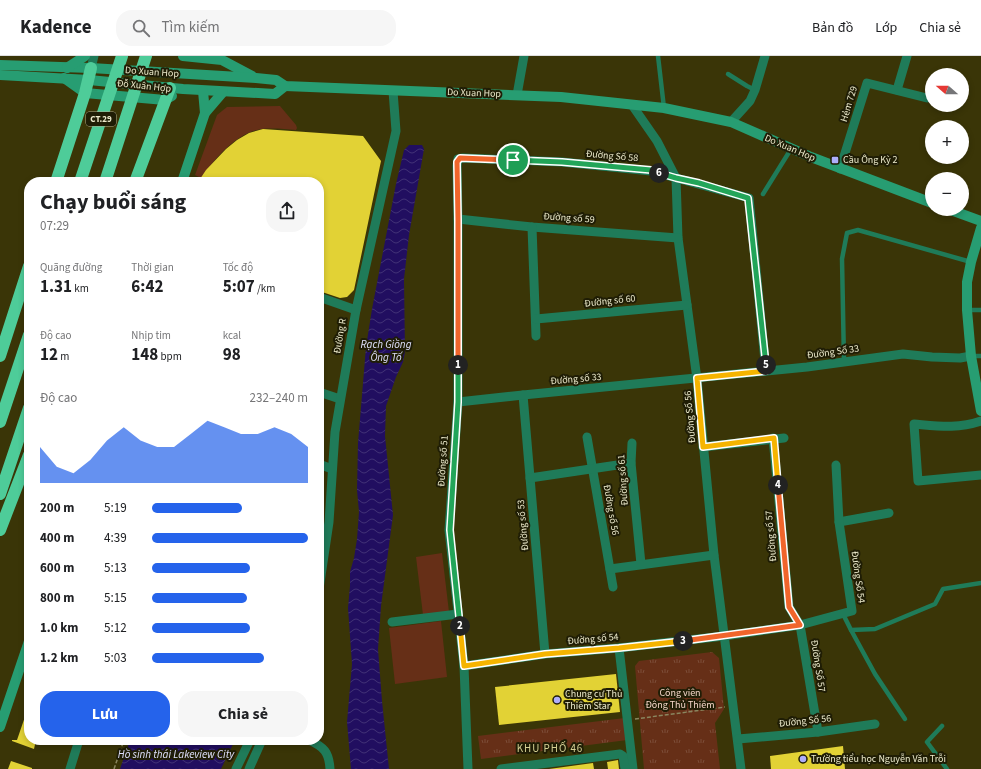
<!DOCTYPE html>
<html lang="vi">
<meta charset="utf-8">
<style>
:root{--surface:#fff;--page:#f6f6f6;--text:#202124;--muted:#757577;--line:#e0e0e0;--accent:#2563eb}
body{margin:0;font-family:"Source Sans 3",sans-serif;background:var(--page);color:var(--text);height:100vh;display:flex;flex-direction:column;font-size:15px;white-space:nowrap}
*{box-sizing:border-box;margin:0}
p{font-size:13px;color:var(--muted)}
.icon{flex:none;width:22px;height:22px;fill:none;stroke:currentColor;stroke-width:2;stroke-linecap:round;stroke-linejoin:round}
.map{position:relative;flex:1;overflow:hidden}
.drawer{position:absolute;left:24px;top:121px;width:300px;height:568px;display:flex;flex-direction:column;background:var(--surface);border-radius:16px;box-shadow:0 2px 6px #0003}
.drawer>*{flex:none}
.needle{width:26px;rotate:290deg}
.controls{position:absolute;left:925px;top:12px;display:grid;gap:8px}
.controls a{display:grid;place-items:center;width:44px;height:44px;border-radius:50%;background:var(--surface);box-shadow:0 2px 6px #0003;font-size:20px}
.pin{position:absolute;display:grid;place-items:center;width:34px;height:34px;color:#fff;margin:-17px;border:2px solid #fff;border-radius:50%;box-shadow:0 1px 4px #0007}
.km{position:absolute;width:20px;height:20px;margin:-10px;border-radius:50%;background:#222;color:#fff;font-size:11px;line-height:20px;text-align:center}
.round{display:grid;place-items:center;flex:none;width:42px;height:42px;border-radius:16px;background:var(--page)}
.head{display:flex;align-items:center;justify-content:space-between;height:68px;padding:0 16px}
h1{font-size:22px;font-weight:700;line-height:30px}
.metrics{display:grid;grid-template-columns:repeat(3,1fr);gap:6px;height:68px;padding:4px 16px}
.metrics div{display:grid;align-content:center}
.metrics b{font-size:17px;font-weight:700}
.metrics small{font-size:11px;font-weight:400}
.metrics p{font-size:11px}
.chart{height:112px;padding:8px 16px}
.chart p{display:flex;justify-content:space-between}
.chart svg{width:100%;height:72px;margin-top:4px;fill:var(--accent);opacity:.7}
.action{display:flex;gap:8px;margin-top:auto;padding:8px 16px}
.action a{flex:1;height:46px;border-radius:16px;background:var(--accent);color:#fff;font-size:16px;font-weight:700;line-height:46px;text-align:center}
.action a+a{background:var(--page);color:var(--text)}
ul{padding:0 16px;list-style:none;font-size:13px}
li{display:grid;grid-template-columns:64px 48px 1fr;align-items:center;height:30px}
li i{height:10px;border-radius:5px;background:var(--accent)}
header{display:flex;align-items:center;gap:24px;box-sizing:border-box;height:56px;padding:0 20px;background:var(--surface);border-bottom:1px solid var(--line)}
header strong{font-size:19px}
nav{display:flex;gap:22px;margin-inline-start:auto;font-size:14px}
.search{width:280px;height:36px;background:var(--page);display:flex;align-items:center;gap:10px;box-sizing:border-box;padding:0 14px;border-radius:16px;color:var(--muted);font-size:15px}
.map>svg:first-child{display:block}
.grass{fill:#662f17}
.park{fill:url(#park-tufts)}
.water{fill:url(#water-waves)}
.building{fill:#e2d235}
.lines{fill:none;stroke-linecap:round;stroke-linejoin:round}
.path{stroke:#8a865f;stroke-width:1.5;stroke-dasharray:4 2;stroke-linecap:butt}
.service{stroke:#1f7b59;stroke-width:4.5}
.minor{stroke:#1f7b59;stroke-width:9}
.secondary{stroke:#279d72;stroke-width:10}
.motorway{stroke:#4ecc99;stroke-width:12}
.motorway-bridge{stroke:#4ecc99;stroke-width:12}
.split-1-casing{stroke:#fff;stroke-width:8}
.split-2-casing{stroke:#fff;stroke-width:8}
.split-3-casing{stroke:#fff;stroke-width:8}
.split-4-casing{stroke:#fff;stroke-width:8}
.split-5-casing{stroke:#fff;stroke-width:8}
.split-6-casing{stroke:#fff;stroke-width:8}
.split-7-casing{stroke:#fff;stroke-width:8}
.split-1{stroke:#f0652b;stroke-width:5}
.split-2{stroke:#22a559;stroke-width:5}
.split-3{stroke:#f5b400;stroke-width:5}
.split-4{stroke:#f0652b;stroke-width:5}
.split-5{stroke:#f5b400;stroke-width:5}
.split-6{stroke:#22a559;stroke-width:5}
.split-7{stroke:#22a559;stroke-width:5}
.poi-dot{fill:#aeaefb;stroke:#1f1d05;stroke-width:1.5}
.labels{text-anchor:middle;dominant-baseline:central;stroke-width:4;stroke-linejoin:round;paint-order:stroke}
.shield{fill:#1f1d05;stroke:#aeac90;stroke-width:1}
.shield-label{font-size:9px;font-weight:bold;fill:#eceacc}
.street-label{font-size:10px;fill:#eceacc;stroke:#1f1d05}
.poi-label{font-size:10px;fill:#eceacc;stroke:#1f1d05;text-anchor:start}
.park-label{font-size:10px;fill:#f5d6c9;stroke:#1f1d05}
.water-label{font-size:11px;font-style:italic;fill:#e0e1fe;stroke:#1f1d05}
.neighbourhood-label{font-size:11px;letter-spacing:1px;fill:#d6d195;stroke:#1f1d05}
</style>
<header>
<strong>Kadence</strong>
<div class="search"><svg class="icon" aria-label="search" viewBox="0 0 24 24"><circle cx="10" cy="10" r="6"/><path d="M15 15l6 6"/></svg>Tìm kiếm</div>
<nav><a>Bản đồ</a><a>Lớp</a><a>Chia sẻ</a></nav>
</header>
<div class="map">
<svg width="981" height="713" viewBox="0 0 981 713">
<defs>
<pattern id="park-tufts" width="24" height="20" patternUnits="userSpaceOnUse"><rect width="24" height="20" fill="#662f17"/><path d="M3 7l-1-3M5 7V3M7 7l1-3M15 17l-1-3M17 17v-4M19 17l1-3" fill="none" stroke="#7c4d38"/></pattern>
<pattern id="water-waves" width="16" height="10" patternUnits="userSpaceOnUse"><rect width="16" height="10" fill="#210e60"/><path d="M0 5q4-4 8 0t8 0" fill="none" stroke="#413176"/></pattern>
</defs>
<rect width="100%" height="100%" fill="#3a3507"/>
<g class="grass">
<path d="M 280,50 L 296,69 L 297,72 L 296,74 C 285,73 273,72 262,73 C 237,76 215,102 201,122 L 195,119 L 217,59 L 227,51 Z"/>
<polygon points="442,497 449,556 423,559 416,501"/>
<polygon points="441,565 447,621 395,628 389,572"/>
</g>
<g class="park">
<polygon points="712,596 719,602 724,653 715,667 720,713 644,713 635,610 639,605"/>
<polygon points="625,662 627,684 481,703 478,680"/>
</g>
<g class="water">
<polygon points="409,89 422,89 424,93 409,179 404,223 405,296 403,306 396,321 386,350 385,380 393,459 381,550 378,593 382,645 389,713 351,713 347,666 352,608 348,552 350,530 350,516 354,502 357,483 359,456 357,434 358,387 366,291 372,253 396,128 404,94"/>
<polygon points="130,684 235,684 221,713 120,713"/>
</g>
<g class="building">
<polygon points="263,73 363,80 381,105 354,234 347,241 340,242 319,235 319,126 198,126 206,114 226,93 237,84 249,77"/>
<polygon points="616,618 620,656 499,669 495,631"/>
<polygon points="28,652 29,652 29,684 36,684 34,693 12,685 12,684 17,684"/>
<polygon points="843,690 845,713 771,713 770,700"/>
<polygon points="618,704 619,713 608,713 607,706"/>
<polygon points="11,705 32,712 32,713 8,713"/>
<polygon points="593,707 594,713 549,713"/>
</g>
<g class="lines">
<g class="path">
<polyline points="635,663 725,651"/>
<polyline points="114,713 124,684"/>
</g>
<g class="service">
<polyline points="658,0 664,52"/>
<polyline points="728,18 747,30 755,34"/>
<polyline points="763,138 791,93"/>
<polyline points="967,254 981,254"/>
<polyline points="971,300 981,300"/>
<polyline points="844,306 842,203 847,177 858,174 971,206"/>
<polyline points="843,558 851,574 875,573 935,548 943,533 981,527"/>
<polyline points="851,574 875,618 905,663"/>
<polyline points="942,670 927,686 947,713"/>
</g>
<g class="minor">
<polyline points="91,12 94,0"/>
<polyline points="897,34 907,0"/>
<polyline points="517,39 524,0"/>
<polyline points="632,49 657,85 676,122 678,182 697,323 714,499 741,713"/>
<polyline points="731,66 750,45 755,34 765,0"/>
<polyline points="840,113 867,27 927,42"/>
<polyline points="458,163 532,171 678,182"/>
<polyline points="532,171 536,280"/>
<polyline points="319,241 356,254"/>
<polyline points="536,263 687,249"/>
<polyline points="319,336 340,343"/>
<polyline points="523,339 545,598"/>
<polyline points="458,346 523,339 807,311 903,298 932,301 960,302 971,300"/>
<path d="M 981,365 C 958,373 938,370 914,368 L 918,425 L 981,419"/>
<polyline points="587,381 613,531"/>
<polyline points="773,382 789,551 800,569 818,676"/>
<polyline points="632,387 631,407 641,508"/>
<polyline points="703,391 784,382"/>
<polyline points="319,408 332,413"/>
<polyline points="530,422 631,407"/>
<polyline points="839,466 889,457"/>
<polyline points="610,513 714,499"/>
<polyline points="319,533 329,466 335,376 356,254 396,75 393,35"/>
<polyline points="392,566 458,558"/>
<polyline points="619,592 633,713"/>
<polyline points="464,610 545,598 619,592 724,580 800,569 852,555 839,466 836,409"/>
<polyline points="738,683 818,676 875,668"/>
<path d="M 309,684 C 324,691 329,696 330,713"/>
<polyline points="70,713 79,684"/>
<polyline points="236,713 250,684"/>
<polyline points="249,713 262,684"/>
<polyline points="468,713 464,610 449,474 458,346 458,163 457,110 458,103 463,102 562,106 651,115 749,142 766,315"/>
<polyline points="501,713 620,698 623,700 625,713"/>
</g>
<g class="secondary">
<polyline points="183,0 222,4 252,20"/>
<polyline points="0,9 91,12 256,22 276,24 285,30 561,41 664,52 731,66 811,101 932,147"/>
<polyline points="67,12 85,0"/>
<polyline points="0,19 89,24 183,33 275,38 285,30"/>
<polyline points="64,22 85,37 165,44 172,40"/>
<polyline points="203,35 205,57"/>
<polyline points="182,126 205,57 223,36"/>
<polyline points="948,153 981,165"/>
<polyline points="981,172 971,206 967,226 967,254 971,300 981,355"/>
<polyline points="0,671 29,585"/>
</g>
<g class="motorway">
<polyline points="56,126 85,37 91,12"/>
<polyline points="135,126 170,32"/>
<polyline points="0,300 29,210"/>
<polyline points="0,366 29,279"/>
<polyline points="0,438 29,352"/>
<polyline points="0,474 29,399"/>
</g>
<g class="motorway-bridge">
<polyline points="80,126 122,0"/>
<polyline points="105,126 146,0"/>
</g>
</g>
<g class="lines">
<g class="split-1-casing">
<polyline id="split-1" points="458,309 458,164 457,106 460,102 513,104"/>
</g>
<g class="split-2-casing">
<polyline id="split-2" points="458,309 458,346 450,474 460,570"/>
</g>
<g class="split-3-casing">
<polyline id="split-3" points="460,570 464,610 545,598 619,592 683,585"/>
</g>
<g class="split-4-casing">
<polyline id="split-4" points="683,585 800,569 789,551 778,429"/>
</g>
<g class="split-5-casing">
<polyline id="split-5" points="766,309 766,315 697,322 703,391 774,382 778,429"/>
</g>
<g class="split-6-casing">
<polyline id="split-6" points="659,117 676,122 699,127 748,142 766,309"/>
</g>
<g class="split-7-casing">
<polyline id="split-7" points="513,104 562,106 651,114 659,117"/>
</g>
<use href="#split-1" class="split-1"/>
<use href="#split-2" class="split-2"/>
<use href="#split-3" class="split-3"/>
<use href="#split-4" class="split-4"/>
<use href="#split-5" class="split-5"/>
<use href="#split-6" class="split-6"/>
<use href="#split-7" class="split-7"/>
</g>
<g class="poi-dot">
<rect x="831" y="100" width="8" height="8" rx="2"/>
<circle cx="557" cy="644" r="4"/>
<circle cx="803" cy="703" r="4"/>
</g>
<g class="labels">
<rect class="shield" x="86" y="56" width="30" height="14" rx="3"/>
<g class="shield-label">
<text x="101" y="63">CT.29</text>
</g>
<g class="street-label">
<text transform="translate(152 16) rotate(4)">Do Xuan Hop</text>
<text transform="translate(144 30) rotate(6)">Đỗ Xuân Hợp</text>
<text transform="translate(474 37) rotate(2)">Do Xuan Hop</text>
<text transform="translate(849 48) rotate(-73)">Hẻm 729</text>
<text transform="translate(790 92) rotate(23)">Do Xuan Hop</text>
<text transform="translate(612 100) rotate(5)">Đường Số 58</text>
<text transform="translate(569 162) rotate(4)">Đường số 59</text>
<text transform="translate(610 245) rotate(-6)">Đường số 60</text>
<text transform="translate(340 280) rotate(-80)">Đường R</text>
<text transform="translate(833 296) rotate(-8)">Đường Số 33</text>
<text transform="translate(576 323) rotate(-5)">Đường số 33</text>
<text transform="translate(690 361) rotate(-95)">Đường Số 56</text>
<text transform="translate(443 405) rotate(-86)">Đường số 51</text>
<text transform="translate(623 424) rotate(-94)">Đường số 61</text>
<text transform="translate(611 454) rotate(80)">Đường số 56</text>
<text transform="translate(523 469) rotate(-95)">Đường số 53</text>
<text transform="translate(771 480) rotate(-95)">Đường số 57</text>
<text transform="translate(858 521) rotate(82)">Đường Số 54</text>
<text transform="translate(593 583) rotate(-5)">Đường số 54</text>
<text transform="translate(818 610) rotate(81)">Đường Số 57</text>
<text transform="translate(805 665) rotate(-6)">Đường Số 56</text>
</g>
<g class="poi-label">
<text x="843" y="104">Cầu Ông Kỳ 2</text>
<text x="565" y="638">Chung cư Thủ<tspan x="565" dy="12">Thiêm Star</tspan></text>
<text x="811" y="703">Trường tiểu học Nguyễn Văn Trỗi</text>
</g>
<g class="park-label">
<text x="680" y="637">Công viên<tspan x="680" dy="12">Đông Thủ Thiêm</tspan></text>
</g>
<g class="water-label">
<text x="386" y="288">Rạch Giồng<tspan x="386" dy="13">Ông Tố</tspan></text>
<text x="176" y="698">Hồ sinh thái Lakeview City</text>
</g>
<g class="neighbourhood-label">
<text x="550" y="692">KHU PHỐ 46</text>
</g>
</g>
</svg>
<div class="controls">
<a><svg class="needle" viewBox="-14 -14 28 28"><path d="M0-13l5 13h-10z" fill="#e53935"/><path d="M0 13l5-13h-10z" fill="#757577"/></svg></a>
<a>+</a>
<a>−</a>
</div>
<div class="pin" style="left:513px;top:104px;background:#1e9e55"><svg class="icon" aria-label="arrive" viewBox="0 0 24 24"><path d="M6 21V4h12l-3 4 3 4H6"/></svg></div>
<b class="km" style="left:458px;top:309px">1</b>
<b class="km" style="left:460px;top:570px">2</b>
<b class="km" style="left:683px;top:585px">3</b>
<b class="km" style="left:778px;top:429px">4</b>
<b class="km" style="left:766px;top:309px">5</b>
<b class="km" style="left:659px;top:117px">6</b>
<section class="drawer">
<div class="head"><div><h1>Chạy buổi sáng</h1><p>07:29</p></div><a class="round"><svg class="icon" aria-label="share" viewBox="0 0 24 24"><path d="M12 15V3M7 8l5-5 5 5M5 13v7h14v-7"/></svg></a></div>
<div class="metrics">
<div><p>Quãng đường</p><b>1.31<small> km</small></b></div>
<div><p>Thời gian</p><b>6:42</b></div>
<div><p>Tốc độ</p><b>5:07<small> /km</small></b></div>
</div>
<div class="metrics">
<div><p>Độ cao</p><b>12<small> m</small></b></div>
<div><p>Nhịp tim</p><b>148<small> bpm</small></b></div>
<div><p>kcal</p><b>98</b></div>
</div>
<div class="chart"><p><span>Độ cao</span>232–240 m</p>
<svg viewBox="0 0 160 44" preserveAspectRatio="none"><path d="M0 44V22L10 34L20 38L30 30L40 18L50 10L60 18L70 22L80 22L90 14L100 6L110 10L120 14L130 14L140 10L150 14L160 22V44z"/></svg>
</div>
<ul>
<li><b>200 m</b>5:19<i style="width:58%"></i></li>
<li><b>400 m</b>4:39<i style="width:100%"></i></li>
<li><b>600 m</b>5:13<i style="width:63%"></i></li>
<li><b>800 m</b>5:15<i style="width:61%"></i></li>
<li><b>1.0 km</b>5:12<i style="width:63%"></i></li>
<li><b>1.2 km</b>5:03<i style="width:72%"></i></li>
</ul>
<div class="action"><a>Lưu</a><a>Chia sẻ</a></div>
</section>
</div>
